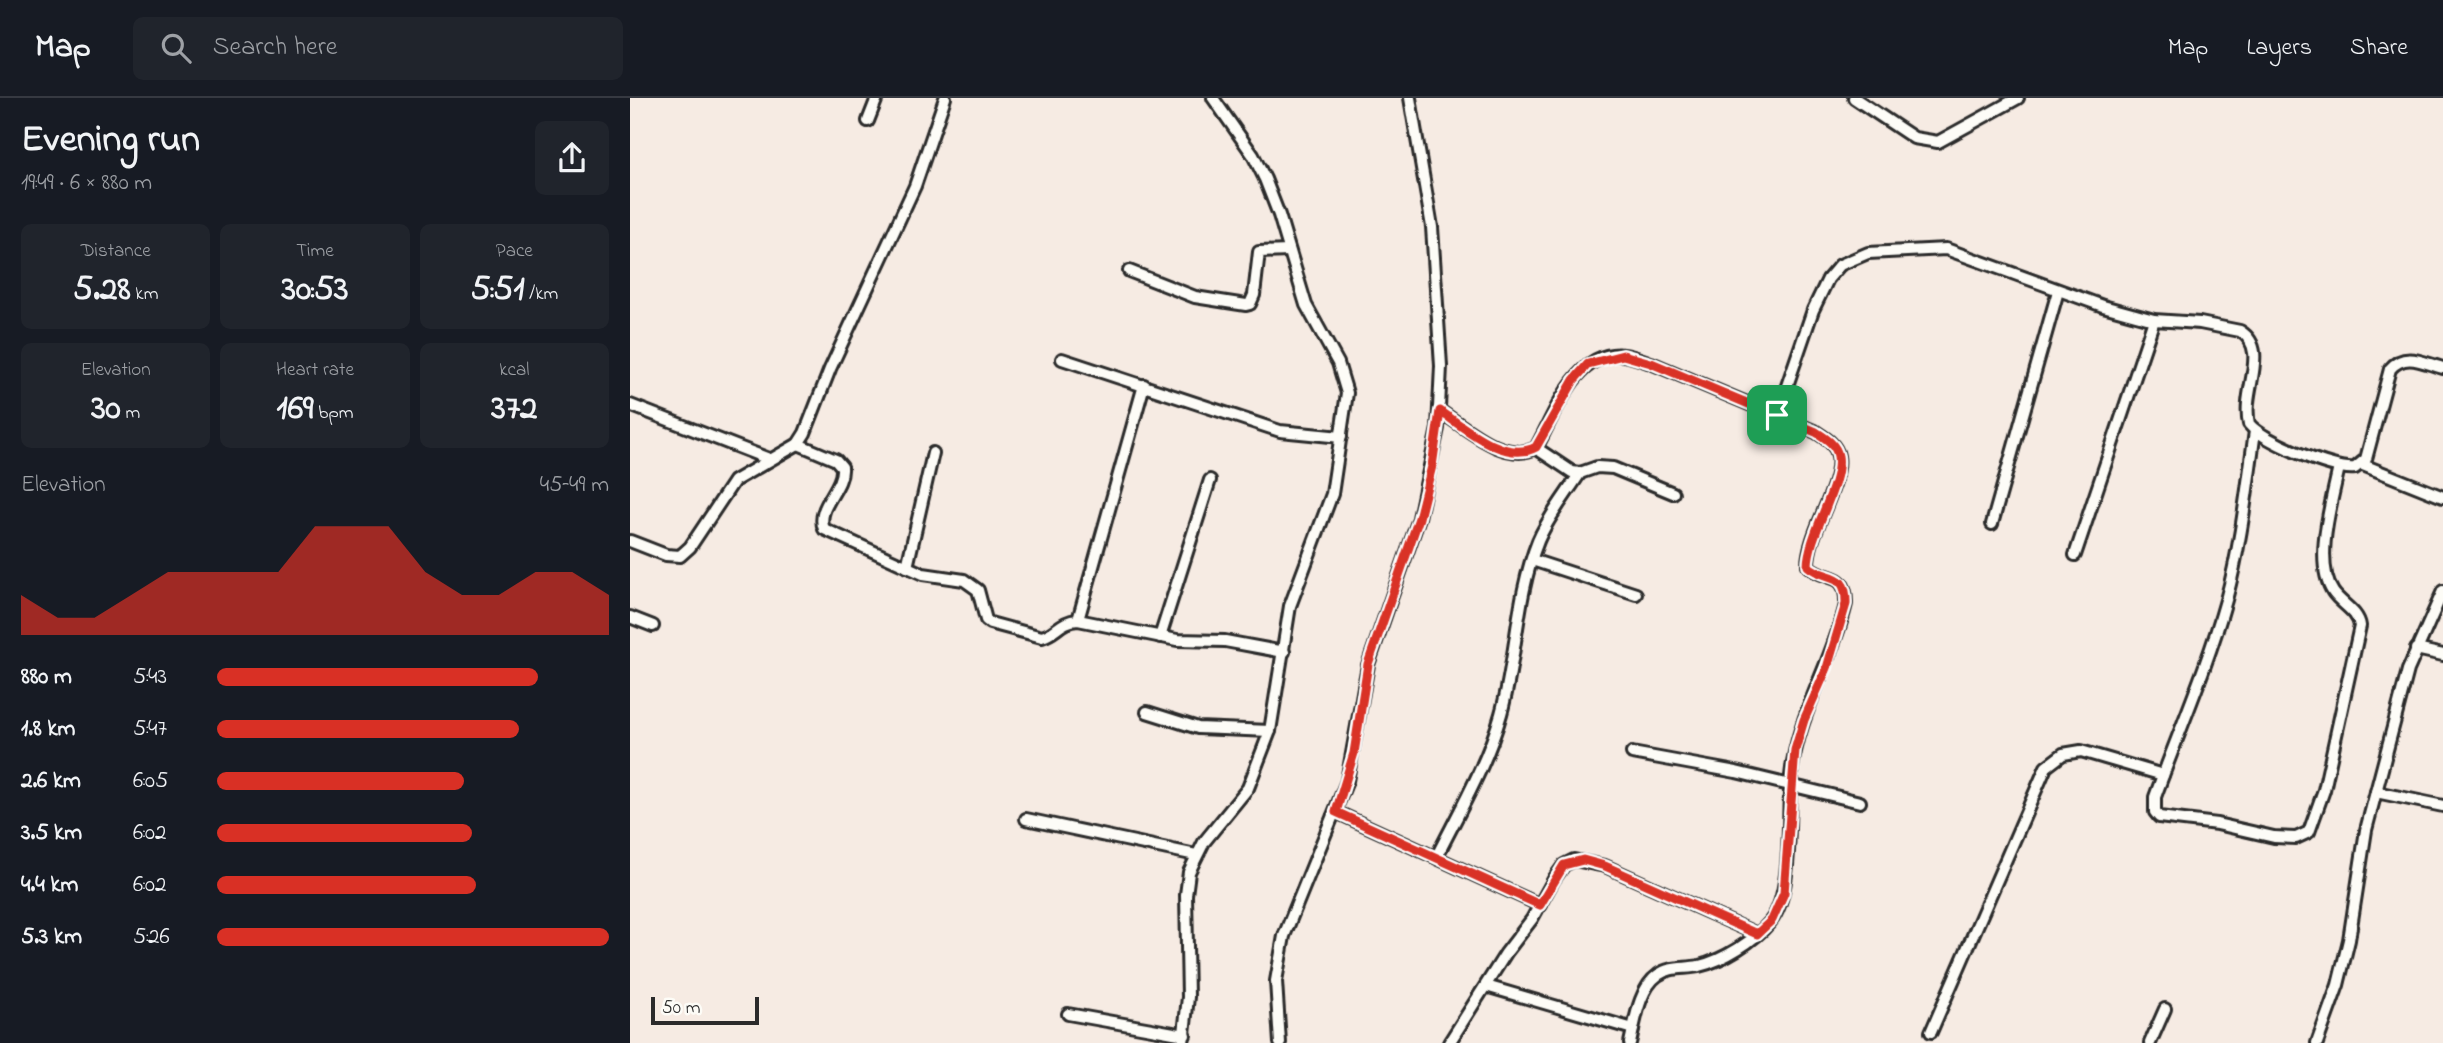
<!DOCTYPE html>
<meta charset="utf-8">
<style>
:root{--surface:#171b24;--page:#20242c;--text:#f1f3f6;--muted:#9ea1a6;--line:#363941;--accent:#d93025}
body{margin:0;font-family:"Indie Flower",sans-serif;background:var(--page);color:var(--text);height:100vh;display:flex;flex-direction:column;font-size:26px;white-space:nowrap}
*{box-sizing:border-box;margin:0}
p{font-size:23px;color:var(--muted)}
.icon{flex:none;width:38px;height:38px;fill:none;stroke:currentColor;stroke-width:2;stroke-linecap:round;stroke-linejoin:round}
.map{position:relative;flex:1;overflow:hidden}
.details{display:flex;flex-direction:column;background:var(--surface);width:630px}
.details>*{flex:none}
.scale{position:absolute;left:21px;bottom:18px;width:108px;box-sizing:border-box;padding-left:7px;border:4px solid #2b2b2b;border-top:0;font-size:19px;line-height:24px;white-space:nowrap;color:#2b2b2b;-webkit-text-stroke:5px #fdfcf7;paint-order:stroke}
.pin{position:absolute;display:grid;place-items:center;width:60px;height:60px;color:#fff;margin:-30px;border-radius:14px;box-shadow:0 4px 10px #0006}
.round{display:grid;place-items:center;flex:none;width:74px;height:74px;border-radius:10px;background:var(--page)}
.head{display:flex;align-items:center;justify-content:space-between;height:119px;padding:0 21px}
h1{font-size:38px;font-weight:700;line-height:52px}
.stats{display:grid;grid-template-columns:repeat(3,1fr);gap:10px;height:119px;padding:7px 21px}
.stats div{display:grid;align-content:center;border-radius:10px;background:var(--page);text-align:center}
.stats b{font-size:35px;font-weight:700}
.stats small{font-size:19px;font-weight:400}
.stats p{font-size:19px}
.chart{height:196px;padding:14px 21px}
.chart p{display:flex;justify-content:space-between}
.chart svg{width:100%;height:126px;margin-top:7px;fill:var(--accent);opacity:.7}
ul{padding:0 21px;list-style:none;font-size:23px}
li{display:grid;grid-template-columns:112px 84px 1fr;align-items:center;height:52px}
li i{height:18px;border-radius:9px;background:var(--accent)}
header{display:flex;align-items:center;gap:42px;box-sizing:border-box;height:98px;padding:0 35px;background:var(--surface);border-bottom:2px solid var(--line)}
header strong{font-size:33px}
nav{display:flex;gap:38px;margin-inline-start:auto;font-size:24px}
.search{width:490px;height:63px;background:var(--page);display:flex;align-items:center;gap:18px;box-sizing:border-box;padding:0 24px;border-radius:10px;color:var(--muted);font-size:26px}
main{display:flex;flex:1;min-height:0}
.map>svg:first-child{display:block}
.lines{fill:none;stroke-linecap:round;stroke-linejoin:round}
.minor-casing{stroke:#2b2b2b;stroke-width:16}
.minor{stroke:#fdfcf7;stroke-width:10}
.route-casing{stroke:#fff;stroke-width:14}
.route{stroke:#d93025;stroke-width:9}
</style>
<header>
<strong>Map</strong>
<div class="search"><svg class="icon" aria-label="search" viewBox="0 0 24 24"><circle cx="10" cy="10" r="6"/><path d="M15 15l6 6"/></svg>Search here</div>
<nav><a>Map</a><a>Layers</a><a>Share</a></nav>
</header>
<main>
<section class="details">
<div class="head"><div><h1>Evening run</h1><p>19:49 · 6 × 880 m</p></div><a class="round"><svg class="icon" aria-label="share" viewBox="0 0 24 24"><path d="M12 15V3M7 8l5-5 5 5M5 13v7h14v-7"/></svg></a></div>
<div class="stats">
<div><p>Distance</p><b>5.28<small> km</small></b></div>
<div><p>Time</p><b>30:53</b></div>
<div><p>Pace</p><b>5:51<small> /km</small></b></div>
</div>
<div class="stats">
<div><p>Elevation</p><b>30<small> m</small></b></div>
<div><p>Heart rate</p><b>169<small> bpm</small></b></div>
<div><p>kcal</p><b>372</b></div>
</div>
<div class="chart"><p><span>Elevation</span>45–49 m</p>
<svg viewBox="0 0 160 44" preserveAspectRatio="none"><path d="M0 44V30L10 38L20 38L30 30L40 22L50 22L60 22L70 22L80 6L90 6L100 6L110 22L120 30L130 30L140 22L150 22L160 30V44z"/></svg>
</div>
<ul>
<li><b>880 m</b>5:43<i style="width:82%"></i></li>
<li><b>1.8 km</b>5:47<i style="width:77%"></i></li>
<li><b>2.6 km</b>6:05<i style="width:63%"></i></li>
<li><b>3.5 km</b>6:02<i style="width:65%"></i></li>
<li><b>4.4 km</b>6:02<i style="width:66%"></i></li>
<li><b>5.3 km</b>5:26<i style="width:100%"></i></li>
</ul>
</section>
<div class="map">
<svg width="1813" height="945" viewBox="0 0 1813 945">
<rect width="100%" height="100%" fill="#f6ebe3"/>
<filter id="ink" filterUnits="userSpaceOnUse"><feTurbulence type="fractalNoise" baseFrequency=".0143" numOctaves="2"/><feDisplacementMap in="SourceGraphic" scale="14" xChannelSelector="R" yChannelSelector="G"/><feConvolveMatrix kernelMatrix="1 2 1 2 8 2 1 2 1" color-interpolation-filters="sRGB"/></filter>
<g filter="url(#ink)">
<g class="lines">
<g class="minor-casing">
<g id="minor">
<polyline points="1224,0 1284,40 1308,44 1388,0"/>
<polyline points="238,23 247,0"/>
<polyline points="499,173 565,199 616,207 620,206 624,197 629,154 659,153"/>
<polyline points="432,261 650,333 711,339"/>
<polyline points="0,307 139,361"/>
<path d="M 810,313 C 835,329 875,366 906,350 C 925,316 946,251 994,257 C 1003,258 1012,262 1021,265 L 1186,334 C 1195,340 1206,346 1208,358 C 1213,386 1177,436 1178,468 C 1196,485 1217,471 1216,506 C 1202,565 1167,618 1161,678 C 1157,716 1164,796 1140,824 C 1124,843 1094,862 1069,868 C 1055,871 1040,868 1028,877 C 1009,890 1005,924 1000,945"/>
<path d="M 1147,317 L 1183,212 L 1198,181 L 1210,167 L 1238,155 L 1316,151 L 1473,208 L 1524,222 L 1570,225 L 1610,233 C 1641,252 1611,292 1619,326 C 1633,343 1704,373 1725,370 L 1736,361 L 1760,271 C 1775,253 1794,265 1813,270"/>
<path d="M 1625,333 C 1617,390 1611,447 1596,502 C 1577,570 1549,633 1525,699 L 1525,714 L 1529,719 L 1587,726 L 1644,739 L 1666,740 L 1679,734 L 1694,692 L 1730,528 C 1728,513 1711,506 1703,494 C 1683,464 1702,403 1709,369"/>
<path d="M 168,346 L 206,362 L 212,369 C 214,391 185,409 194,431 L 293,476 L 334,482 L 348,492 L 356,522 L 360,525 L 412,539 C 427,535 430,523 448,522 L 547,542 L 595,543 L 654,554"/>
<polyline points="906,350 942,374 950,375 967,369 983,370 1043,395"/>
<polyline points="1733,367 1813,399"/>
<polyline points="1362,426 1428,193"/>
<polyline points="0,443 36,457 50,458 60,449 104,383 168,346 175,335 200,271 285,88 315,0"/>
<polyline points="1445,457 1524,222"/>
<polyline points="902,462 1006,496"/>
<polyline points="277,469 303,355"/>
<polyline points="0,519 23,528"/>
<polyline points="448,522 514,287"/>
<polyline points="530,539 580,382"/>
<polyline points="1786,551 1813,557"/>
<polyline points="517,614 568,630 640,633"/>
<polyline points="1002,655 1106,674 1230,704"/>
<polyline points="1746,694 1813,708"/>
<polyline points="706,714 910,807"/>
<polyline points="396,721 566,757"/>
<path d="M 807,758 C 830,712 857,666 871,616 C 887,559 886,498 908,443 C 918,419 936,397 950,375"/>
<polyline points="856,888 1003,931"/>
<polyline points="438,916 555,937"/>
<polyline points="1301,934 1416,669 1433,656 1451,653 1533,677"/>
<polyline points="553,945 558,899 556,797 559,774 574,744 618,690 640,633 660,508 702,396 717,295 708,265 676,207 649,117 635,81 623,57 583,0"/>
<polyline points="650,945 646,883 654,838 717,683 738,567 789,420 808,330 811,268 802,129 780,0"/>
<polyline points="819,945 876,855 902,821 924,781 934,767 944,762 975,768 1127,836"/>
<polyline points="1520,945 1535,911"/>
<polyline points="1687,945 1708,887 1719,842 1736,732 1778,572 1813,493"/>
</g>
</g>
<use href="#minor" class="minor"/>
</g>
</g>
<g class="lines" filter="url(#ink)">
<g class="route-casing">
<path id="route" d="M 993,257 L 1021,265 L 1186,334 C 1195,340 1206,346 1208,358 C 1213,386 1178,436 1178,468 C 1196,484 1217,471 1216,506 L 1197,570 L 1174,622 L 1165,652 L 1154,795 L 1142,822 L 1127,836 L 975,768 L 953,762 L 934,767 L 910,807 L 706,714 L 724,655 L 738,566 L 789,420 L 802,368 L 810,313 C 834,329 875,366 906,349 L 944,282 L 958,266 Z"/>
</g>
<use href="#route" class="route"/>
</g>
</svg>
<div class="scale">50 m</div>
<div class="pin" style="left:1147px;top:317px;background:#1e9e55"><svg class="icon" aria-label="arrive" viewBox="0 0 24 24"><path d="M6 21V4h12l-3 4 3 4H6"/></svg></div>
</div>
</main>
